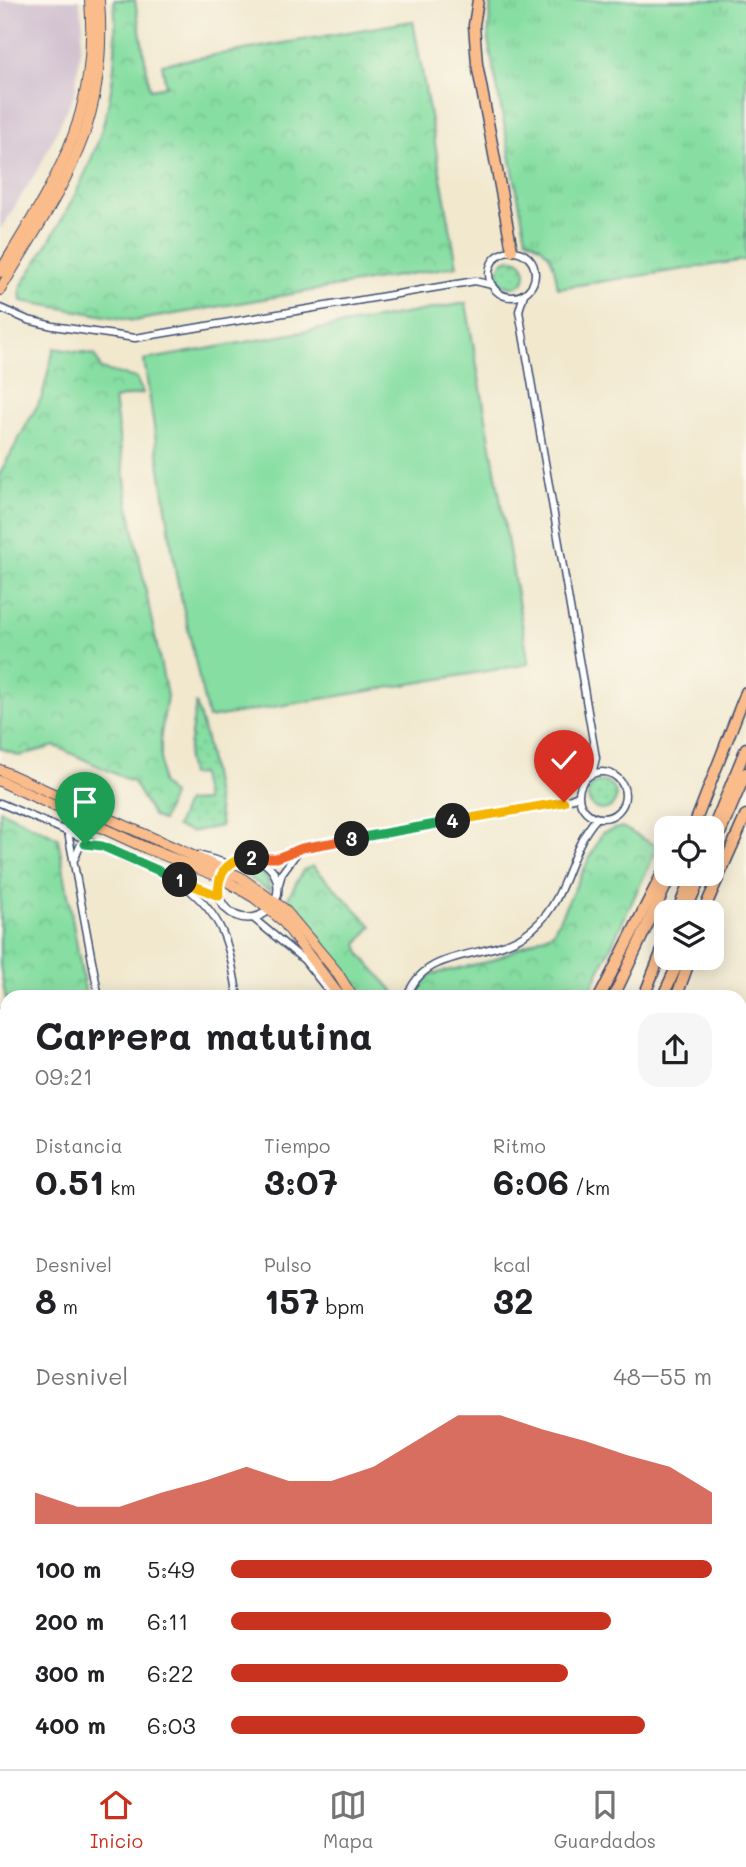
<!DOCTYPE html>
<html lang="es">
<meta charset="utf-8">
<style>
:root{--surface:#fff;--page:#f6f6f6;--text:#202124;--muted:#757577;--line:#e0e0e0;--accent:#c8321e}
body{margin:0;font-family:Mali,sans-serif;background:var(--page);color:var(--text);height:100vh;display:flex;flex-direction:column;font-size:26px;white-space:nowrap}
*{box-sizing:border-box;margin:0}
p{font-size:23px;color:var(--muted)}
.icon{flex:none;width:38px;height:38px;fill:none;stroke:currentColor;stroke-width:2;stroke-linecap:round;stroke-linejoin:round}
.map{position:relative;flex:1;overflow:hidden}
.sheet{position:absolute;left:0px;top:990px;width:747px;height:779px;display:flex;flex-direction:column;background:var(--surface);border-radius:21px 21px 0 0;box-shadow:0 4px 18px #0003}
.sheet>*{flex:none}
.buttons{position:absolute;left:654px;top:816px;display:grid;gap:14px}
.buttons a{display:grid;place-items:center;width:70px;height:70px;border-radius:14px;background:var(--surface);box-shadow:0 4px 18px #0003;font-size:35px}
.pin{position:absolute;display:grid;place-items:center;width:60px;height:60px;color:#fff;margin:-72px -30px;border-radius:50% 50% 50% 0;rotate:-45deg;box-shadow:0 0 7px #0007}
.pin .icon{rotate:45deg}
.km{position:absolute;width:35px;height:35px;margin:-18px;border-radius:50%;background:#222;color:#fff;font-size:19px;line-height:35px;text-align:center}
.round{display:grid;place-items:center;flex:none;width:74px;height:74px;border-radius:21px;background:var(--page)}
.summary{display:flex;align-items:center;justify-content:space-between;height:119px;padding:0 35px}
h1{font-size:38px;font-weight:700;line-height:52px}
.figures{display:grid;grid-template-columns:repeat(3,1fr);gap:10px;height:119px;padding:7px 35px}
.figures div{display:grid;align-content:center}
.figures b{font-size:35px;font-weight:700}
.figures small{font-size:19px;font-weight:400}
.figures p{font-size:19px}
.chart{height:196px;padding:14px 35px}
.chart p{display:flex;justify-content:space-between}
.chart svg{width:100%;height:126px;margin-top:7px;fill:var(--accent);opacity:.7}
ul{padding:0 35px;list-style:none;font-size:23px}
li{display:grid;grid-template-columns:112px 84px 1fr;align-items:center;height:52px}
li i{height:18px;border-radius:9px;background:var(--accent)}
.dock{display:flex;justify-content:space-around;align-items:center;height:98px;border-top:2px solid var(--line);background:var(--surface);font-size:19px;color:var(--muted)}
.dock a{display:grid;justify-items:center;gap:4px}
.dock .active{color:var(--accent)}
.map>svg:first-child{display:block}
.built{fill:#f3cfde}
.railway{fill:#cfbdce}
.grass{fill:url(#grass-tufts);stroke:#508680;stroke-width:2}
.park{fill:url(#park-crowns);stroke:#508680;stroke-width:2}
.garden{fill:url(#garden-dots);stroke:#508680;stroke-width:2}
.pitch{fill:#86dea2;stroke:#508680;stroke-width:2}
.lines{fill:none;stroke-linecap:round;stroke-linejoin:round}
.stream{stroke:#60bade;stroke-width:2}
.minor-casing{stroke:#3b4b6f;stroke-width:9}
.tertiary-casing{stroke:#3b4b6f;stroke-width:10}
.primary-casing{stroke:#3b4b6f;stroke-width:12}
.motorway-casing{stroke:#3b4b6f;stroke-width:13}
.minor{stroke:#fff;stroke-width:6}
.tertiary{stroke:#fff;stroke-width:7}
.primary{stroke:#fabc8b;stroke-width:10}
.motorway{stroke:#fabc8b;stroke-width:10}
.split-1-casing{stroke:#fff;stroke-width:14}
.split-2-casing{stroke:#fff;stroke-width:14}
.split-3-casing{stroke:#fff;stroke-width:14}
.split-4-casing{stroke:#fff;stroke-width:14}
.split-5-casing{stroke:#fff;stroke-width:14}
.split-1{stroke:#22a559;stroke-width:9}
.split-2{stroke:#f5b400;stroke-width:9}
.split-3{stroke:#f0652b;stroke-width:9}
.split-4{stroke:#22a559;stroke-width:9}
.split-5{stroke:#f5b400;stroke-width:9}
</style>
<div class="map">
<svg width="746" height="1769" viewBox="0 0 746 1769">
<defs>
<pattern id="grass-tufts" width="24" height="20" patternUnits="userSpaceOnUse" patternTransform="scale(1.75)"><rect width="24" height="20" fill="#86dea2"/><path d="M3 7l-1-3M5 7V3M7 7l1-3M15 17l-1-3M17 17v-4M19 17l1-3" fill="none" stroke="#73bf8e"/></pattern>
<pattern id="park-crowns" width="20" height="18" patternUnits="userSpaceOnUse" patternTransform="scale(1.75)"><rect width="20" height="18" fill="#86dea2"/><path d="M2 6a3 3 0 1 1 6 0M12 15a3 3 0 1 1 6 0" fill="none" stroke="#73bf8e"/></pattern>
<pattern id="garden-dots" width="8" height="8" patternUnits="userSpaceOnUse" patternTransform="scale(1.75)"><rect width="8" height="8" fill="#86dea2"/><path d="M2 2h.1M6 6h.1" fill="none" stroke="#73bf8e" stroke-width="1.8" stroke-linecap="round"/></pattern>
</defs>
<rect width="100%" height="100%" fill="#fbf7ec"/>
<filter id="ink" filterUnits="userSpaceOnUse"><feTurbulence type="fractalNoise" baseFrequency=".0143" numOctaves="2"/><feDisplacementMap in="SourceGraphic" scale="14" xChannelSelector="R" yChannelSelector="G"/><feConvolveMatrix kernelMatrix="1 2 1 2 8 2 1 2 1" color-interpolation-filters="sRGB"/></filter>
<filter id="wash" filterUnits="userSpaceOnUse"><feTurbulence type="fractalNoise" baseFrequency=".00686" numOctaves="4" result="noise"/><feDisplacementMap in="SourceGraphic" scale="28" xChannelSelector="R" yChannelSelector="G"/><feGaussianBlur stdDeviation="1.57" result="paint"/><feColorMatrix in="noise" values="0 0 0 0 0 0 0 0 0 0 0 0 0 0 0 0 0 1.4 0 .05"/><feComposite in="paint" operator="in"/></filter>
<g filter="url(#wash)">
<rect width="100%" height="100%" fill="#f1e8ce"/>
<polygon class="built" points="7,1409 7,1548 0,1508 0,1411"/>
<polygon class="railway" points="0,0 79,0 83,25 75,92 40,166 0,230"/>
<path class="grass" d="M 491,0 L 743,0 L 746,6 L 746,260 L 558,288 C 554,261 552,250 526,238 L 488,40 Z"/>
<g class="park">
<path d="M 114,0 L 135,0 L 150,89 L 166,86 L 162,64 L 413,21 L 457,266 L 134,321 L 21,301 L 20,288 C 81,192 125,118 114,0 Z"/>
<polygon points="54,348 95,355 101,369 136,378 143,393 114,399 128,502 167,696 161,734 161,783 172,795 162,821 153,816 133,782 55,746 19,756 0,748 0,473 42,397"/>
<polygon points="0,810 58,838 86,997 7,998 7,1006 0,966"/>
<polygon points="622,827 658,847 587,997 415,997 425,979 433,974 491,961 553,932 602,833"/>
<polygon points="313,866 372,926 357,944 361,955 399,997 360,997 320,937 286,902 303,870"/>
<polygon points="7,1173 7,1237 0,1238 0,1174"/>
</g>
<g class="garden">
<circle cx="512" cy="273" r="14"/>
<polygon points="196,703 206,739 221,826 191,832 176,827 186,802 205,801 200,774 190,775 187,759"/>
<circle cx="602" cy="796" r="14"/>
<polygon points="251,867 267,877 270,891 238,871"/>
</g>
<polygon class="pitch" points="466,303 529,664 208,718 176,575 144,360"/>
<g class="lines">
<polyline class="stream" points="740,1016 746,1015"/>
</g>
</g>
<g filter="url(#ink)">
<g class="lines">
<g class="minor-casing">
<g id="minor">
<circle cx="512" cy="274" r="23"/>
<polyline points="524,294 519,311 596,758 592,774"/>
<polyline points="0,308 28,320 53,326 135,338 475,281 492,285"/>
<circle cx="602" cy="795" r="23"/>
<polyline points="0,803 219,896"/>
<polyline points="68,832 99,998"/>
<polyline points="198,855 229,864"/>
<polyline points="75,858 80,846 93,845"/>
<polyline points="261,860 277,858 301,848 564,802 578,796"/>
<path d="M 182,884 C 226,917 229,946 238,998"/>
<polyline points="279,884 282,873 299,850"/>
<polyline points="253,918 304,960 334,998"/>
<path d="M 407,998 C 422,947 486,960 524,935 C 570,905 564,854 597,818"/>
<polyline points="0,1012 7,1052"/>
<polyline points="0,1066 7,1064"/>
<polyline points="0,1161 7,1160"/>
<polyline points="740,1215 746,1218"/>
<polyline points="0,1248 7,1247"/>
<polyline points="0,1328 7,1327"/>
<polyline points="0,1574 7,1572"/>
<polyline points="0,1582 7,1619"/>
<polyline points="0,1658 7,1657"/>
<polyline points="0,1738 7,1737"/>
<polyline points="33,1762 34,1769"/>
<polyline points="133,1762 134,1769"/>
<polyline points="234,1762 235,1769"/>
<polyline points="344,1769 344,1762"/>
</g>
</g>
<g class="tertiary-casing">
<circle id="tertiary" cx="248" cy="888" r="30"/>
</g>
<g class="primary-casing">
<g id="primary">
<path d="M 0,272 C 58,176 99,117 90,0"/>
<path d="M 0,290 C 62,185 109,129 99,0"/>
<polyline points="0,770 240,877 284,909 336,971 353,998"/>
<polyline points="0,781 146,848 220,877 255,898 282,920 341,998"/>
<polyline points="740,1294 746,1296"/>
</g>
</g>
<g class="motorway-casing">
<g id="motorway">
<polyline points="478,0 474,25 477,64 512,250"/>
<polyline points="693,828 746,692"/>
<polyline points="712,831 746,748"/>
<polyline points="712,852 746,773"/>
<polyline points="677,912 693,873"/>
<polyline points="685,912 703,873"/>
<polyline points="703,912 746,815"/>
<polyline points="644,996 667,938"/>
<polyline points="599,998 667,864"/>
<polyline points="613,998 672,873"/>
<polyline points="662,998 681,957"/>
<polyline points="676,998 691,957"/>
<polyline points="740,1274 746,1276"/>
<polyline points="396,1769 397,1762"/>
<polyline points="412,1769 414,1762"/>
<polyline points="434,1769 435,1762"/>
</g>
</g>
<use href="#minor" class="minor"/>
<use href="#tertiary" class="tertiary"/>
<use href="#primary" class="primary"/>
<use href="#motorway" class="motorway"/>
</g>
</g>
<g class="lines" filter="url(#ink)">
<g class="split-1-casing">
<polyline id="split-1" points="85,844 102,846 180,880"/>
</g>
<g class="split-2-casing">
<path id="split-2" d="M 180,880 L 219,896 C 216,874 229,857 252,858"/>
</g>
<g class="split-3-casing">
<polyline id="split-3" points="252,858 277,858 302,848 352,839"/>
</g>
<g class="split-4-casing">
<polyline id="split-4" points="352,839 453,821"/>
</g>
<g class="split-5-casing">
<polyline id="split-5" points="453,821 564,802"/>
</g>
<use href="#split-1" class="split-1"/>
<use href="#split-2" class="split-2"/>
<use href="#split-3" class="split-3"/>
<use href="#split-4" class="split-4"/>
<use href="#split-5" class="split-5"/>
</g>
</svg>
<div class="buttons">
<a><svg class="icon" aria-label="locate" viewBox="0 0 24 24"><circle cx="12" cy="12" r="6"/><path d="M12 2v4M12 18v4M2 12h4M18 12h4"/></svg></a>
<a><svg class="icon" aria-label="layers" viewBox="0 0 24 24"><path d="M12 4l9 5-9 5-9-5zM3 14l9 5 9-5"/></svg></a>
</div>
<div class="pin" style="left:85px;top:844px;background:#1e9e55"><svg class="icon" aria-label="arrive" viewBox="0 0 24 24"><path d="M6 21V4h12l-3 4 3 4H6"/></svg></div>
<div class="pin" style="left:564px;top:802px;background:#d93025"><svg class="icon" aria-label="check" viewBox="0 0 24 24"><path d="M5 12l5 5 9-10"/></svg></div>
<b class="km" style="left:180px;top:880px">1</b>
<b class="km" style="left:252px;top:858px">2</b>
<b class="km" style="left:352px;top:839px">3</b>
<b class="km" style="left:453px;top:821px">4</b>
<section class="sheet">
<div class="summary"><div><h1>Carrera matutina</h1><p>09:21</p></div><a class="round"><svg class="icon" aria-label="share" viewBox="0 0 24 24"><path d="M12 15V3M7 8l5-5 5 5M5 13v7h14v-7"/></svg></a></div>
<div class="figures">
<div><p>Distancia</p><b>0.51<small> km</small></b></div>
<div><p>Tiempo</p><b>3:07</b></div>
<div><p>Ritmo</p><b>6:06<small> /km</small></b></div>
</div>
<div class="figures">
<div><p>Desnivel</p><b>8<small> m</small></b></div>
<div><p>Pulso</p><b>157<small> bpm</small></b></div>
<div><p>kcal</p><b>32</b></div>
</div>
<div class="chart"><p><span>Desnivel</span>48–55 m</p>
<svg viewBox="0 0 160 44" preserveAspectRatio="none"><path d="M0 44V33L10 38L20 38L30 33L40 29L50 24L60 29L70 29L80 24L90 15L100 6L110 6L120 11L130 15L140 20L150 24L160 33V44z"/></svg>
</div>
<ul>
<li><b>100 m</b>5:49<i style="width:100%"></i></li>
<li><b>200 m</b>6:11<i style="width:79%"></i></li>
<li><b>300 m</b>6:22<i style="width:70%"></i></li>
<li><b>400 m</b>6:03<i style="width:86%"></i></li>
</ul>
</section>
</div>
<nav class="dock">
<a class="active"><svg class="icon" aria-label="home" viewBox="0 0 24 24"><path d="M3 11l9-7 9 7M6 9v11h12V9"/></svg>Inicio</a>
<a><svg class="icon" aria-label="map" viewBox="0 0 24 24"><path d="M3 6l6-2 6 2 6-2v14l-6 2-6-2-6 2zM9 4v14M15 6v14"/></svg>Mapa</a>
<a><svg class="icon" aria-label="saved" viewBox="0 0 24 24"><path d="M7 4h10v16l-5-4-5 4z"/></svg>Guardados</a>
</nav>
